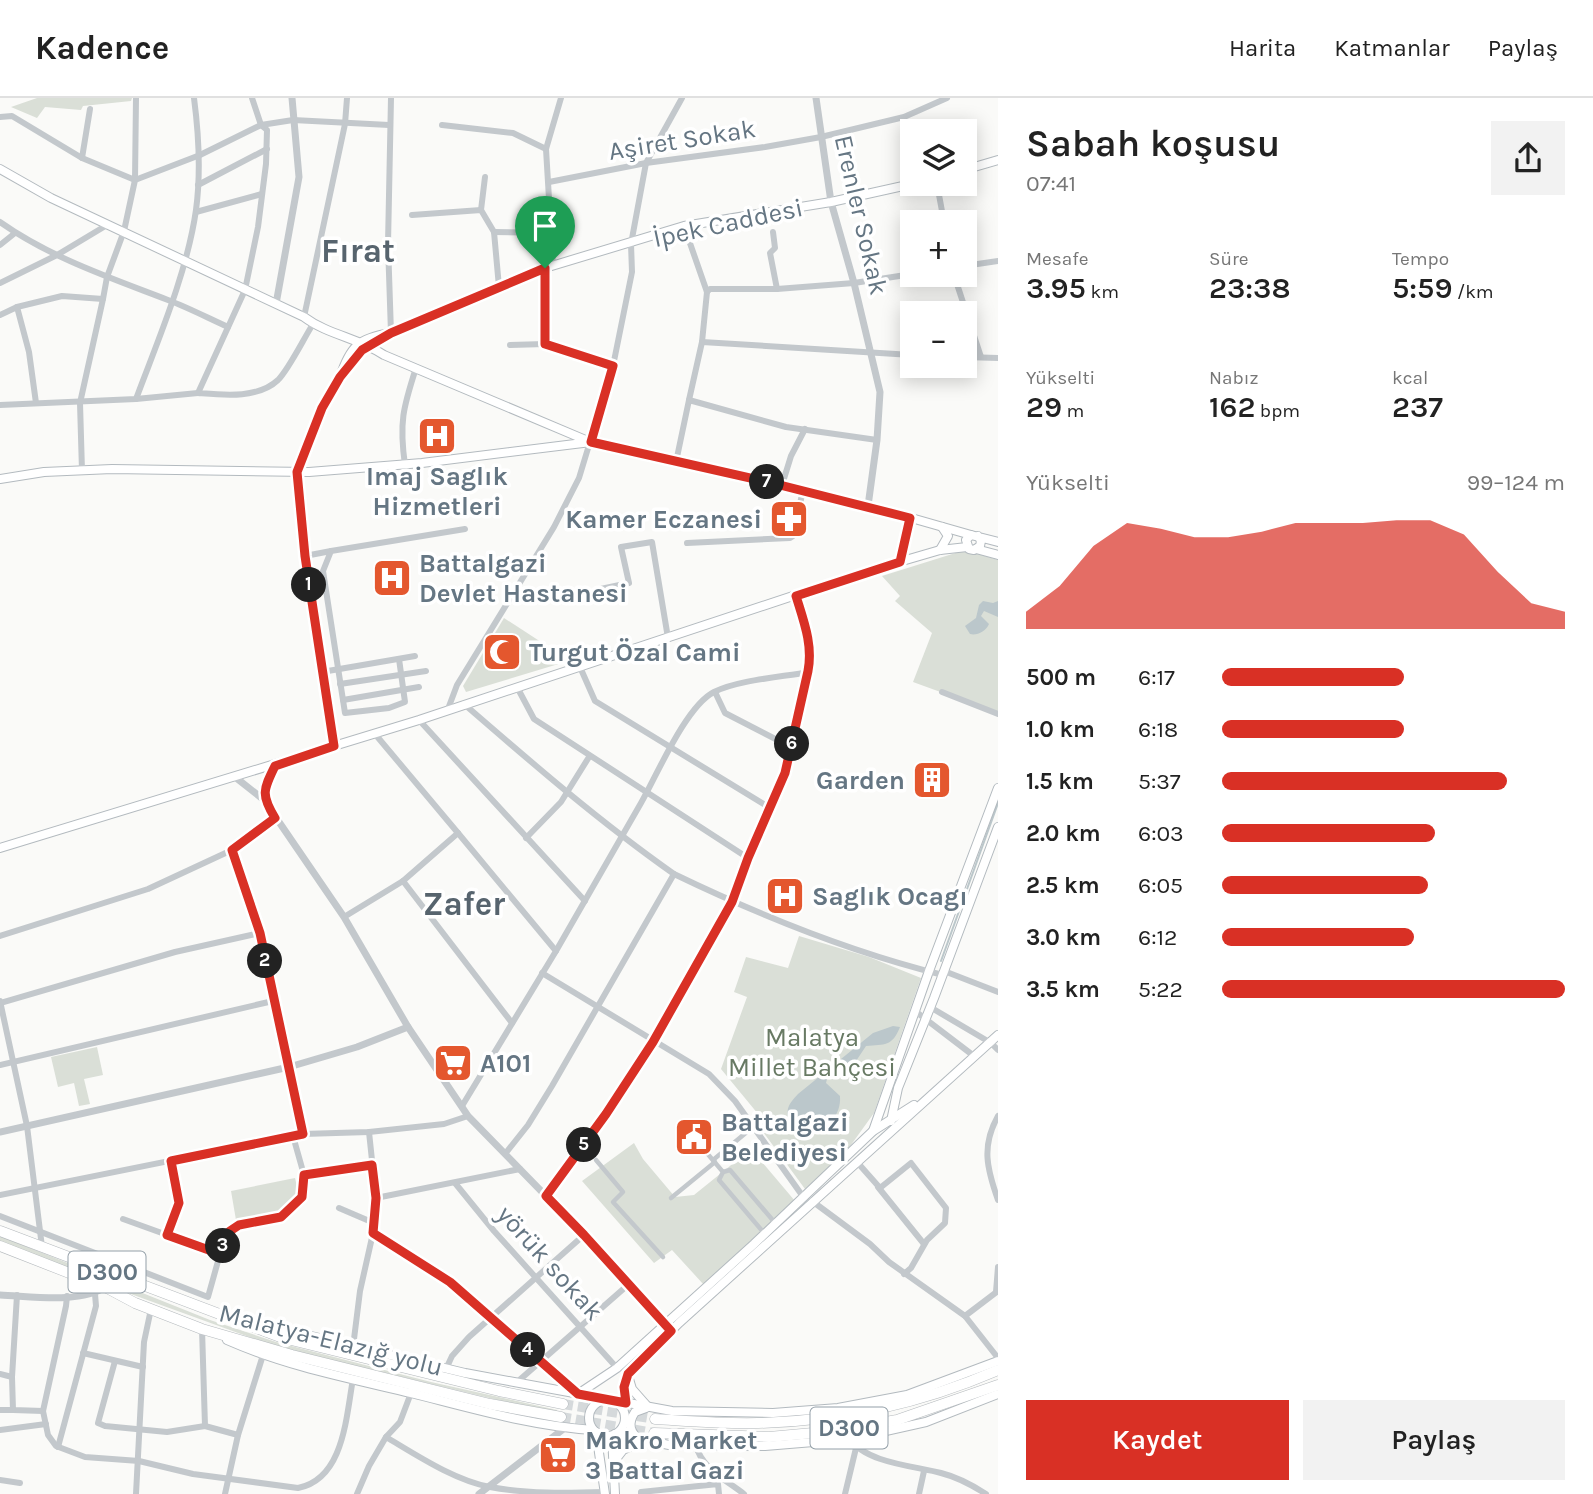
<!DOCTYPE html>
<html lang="tr">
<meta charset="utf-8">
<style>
:root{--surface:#fff;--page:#f2f2f2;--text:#222;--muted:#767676;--line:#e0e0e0;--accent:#d93025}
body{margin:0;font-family:Karla,sans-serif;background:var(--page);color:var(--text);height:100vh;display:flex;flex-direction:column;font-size:26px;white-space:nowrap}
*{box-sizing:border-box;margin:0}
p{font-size:23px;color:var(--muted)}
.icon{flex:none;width:38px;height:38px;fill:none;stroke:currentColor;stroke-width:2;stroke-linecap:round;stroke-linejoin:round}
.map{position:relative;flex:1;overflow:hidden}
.sheet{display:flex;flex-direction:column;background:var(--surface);width:595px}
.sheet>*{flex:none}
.tools{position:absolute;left:900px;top:21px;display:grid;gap:14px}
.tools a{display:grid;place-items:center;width:77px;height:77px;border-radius:0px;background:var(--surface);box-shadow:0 4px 18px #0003;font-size:35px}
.pin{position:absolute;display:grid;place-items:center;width:60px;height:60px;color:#fff;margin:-72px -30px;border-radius:50% 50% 50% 0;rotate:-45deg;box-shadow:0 0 7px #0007}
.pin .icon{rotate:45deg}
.km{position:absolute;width:35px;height:35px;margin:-18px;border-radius:50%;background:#222;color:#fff;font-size:19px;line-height:35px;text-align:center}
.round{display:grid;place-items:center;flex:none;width:74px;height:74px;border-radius:0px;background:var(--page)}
.head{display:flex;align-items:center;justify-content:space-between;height:119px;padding:0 28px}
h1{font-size:38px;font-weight:600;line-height:52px}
.metrics{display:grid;grid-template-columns:repeat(3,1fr);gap:10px;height:119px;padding:7px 28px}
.metrics div{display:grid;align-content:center}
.metrics b{font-size:30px;font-weight:600}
.metrics small{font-size:19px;font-weight:400}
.metrics p{font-size:19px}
.chart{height:196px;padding:14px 28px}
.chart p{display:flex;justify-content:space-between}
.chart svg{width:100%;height:126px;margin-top:7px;fill:var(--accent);opacity:.7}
.primary-button{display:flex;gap:14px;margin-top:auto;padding:14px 28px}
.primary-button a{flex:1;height:80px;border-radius:0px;background:var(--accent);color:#fff;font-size:28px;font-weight:600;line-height:80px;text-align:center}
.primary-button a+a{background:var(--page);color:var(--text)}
ul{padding:0 28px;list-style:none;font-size:23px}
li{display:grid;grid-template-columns:112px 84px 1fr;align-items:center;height:52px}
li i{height:18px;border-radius:9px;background:var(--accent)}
header{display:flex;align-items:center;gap:42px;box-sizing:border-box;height:98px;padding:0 35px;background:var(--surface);border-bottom:2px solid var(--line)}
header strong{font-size:33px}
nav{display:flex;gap:38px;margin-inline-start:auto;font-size:24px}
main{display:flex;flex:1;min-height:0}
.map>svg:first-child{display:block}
.green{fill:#dadfd7}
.water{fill:#bbc7cb}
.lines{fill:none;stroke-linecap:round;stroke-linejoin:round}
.stream{stroke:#bbc7cb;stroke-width:2}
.trunk-tunnel{stroke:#d5d9db;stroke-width:10;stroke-dasharray:10 5;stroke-linecap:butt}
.secondary-casing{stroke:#b3babf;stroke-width:10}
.trunk-casing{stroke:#b4b9bd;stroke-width:11}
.pedestrian{stroke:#c3c8cc;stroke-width:4.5}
.minor{stroke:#c3c8cc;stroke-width:6}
.tertiary{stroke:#c3c8cc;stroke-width:7}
.secondary{stroke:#fff;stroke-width:8}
.trunk{stroke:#fff;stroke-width:10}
.route-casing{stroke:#fff;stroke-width:14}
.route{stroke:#d93025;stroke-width:9}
.labels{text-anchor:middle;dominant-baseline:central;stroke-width:7;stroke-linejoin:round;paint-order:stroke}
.shield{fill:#fff;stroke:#939fa8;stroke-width:2}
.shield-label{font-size:24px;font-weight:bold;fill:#657683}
.street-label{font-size:26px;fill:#657683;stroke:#fff}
.poi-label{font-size:26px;font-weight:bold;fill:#657683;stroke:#fff;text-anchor:start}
.park-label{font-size:26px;fill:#687a64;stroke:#fff}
.district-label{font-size:33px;font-weight:bold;fill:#57646e;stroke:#fff}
</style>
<header>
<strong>Kadence</strong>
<nav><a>Harita</a><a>Katmanlar</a><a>Paylaş</a></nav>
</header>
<main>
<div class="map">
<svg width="998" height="1396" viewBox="0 0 998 1396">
<rect width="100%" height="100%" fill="#fafaf8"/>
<g class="green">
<polygon points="37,0 132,0 131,3 83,8 81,12 45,9 37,20 11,9"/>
<polygon points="965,452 998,462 998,615 913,584 932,535 895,503 900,498 882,478"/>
<polygon points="504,520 561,557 565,564 466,594 463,588"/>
<polygon points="799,838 869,859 921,880 874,1015 843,1058 805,1091 758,1027 763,1022 721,971 747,899 734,894 746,859 788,870"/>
<polygon points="97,949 103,977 84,981 90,1006 79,1008 74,985 58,989 51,959"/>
<polygon points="634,1045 643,1061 675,1099 694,1097 751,1051 795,1103 704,1187 672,1152 654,1165 582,1083"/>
<polygon points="295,1080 299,1097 281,1113 236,1122 231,1093"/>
<polygon points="0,1138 210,1222 276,1244 431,1284 557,1312 556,1316 274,1248 106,1187 0,1143"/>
</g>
<g class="water">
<path d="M 983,503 L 993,505 L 998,503 L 998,519 L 984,513 L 981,518 L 989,526 C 986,533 977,538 970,536 L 965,528 L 976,520 L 979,507 Z"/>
<path d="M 893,928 L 900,929 C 892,949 885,946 866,948 L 856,963 L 828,977 L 826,985 L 840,998 C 842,1026 812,1042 790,1026 C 785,1011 788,1007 798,996 L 873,935 Z"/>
</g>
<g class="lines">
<polyline class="stream" points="941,863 998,705"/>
<g class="trunk-tunnel">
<polyline points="563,1306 655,1321"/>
<polyline points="561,1319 654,1335"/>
</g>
<g class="secondary-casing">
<g id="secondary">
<path d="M 0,71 L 51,100 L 304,219 C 328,237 359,240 384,257 L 588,343"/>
<polyline points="964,72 998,62"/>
<polyline points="391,235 545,170 684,128 831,104 912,86"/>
<polyline points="0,381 44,374 112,371 309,374 422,365 591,344 883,412 971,437"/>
<polyline points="978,438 981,443 980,448 974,452 969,451 966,442 971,437 998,444"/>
<polyline points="976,451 998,457"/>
<polyline points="940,452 948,438 942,429"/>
<path d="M 334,648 L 305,458 L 297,374 L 322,310 L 340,279 L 362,252 L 391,235 C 358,240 350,249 340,279"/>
<polyline points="0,750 419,622 868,473 940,452 967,449"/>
<polyline points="891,1023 898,990 934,900 998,729"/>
<polyline points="873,1033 929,873 998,690"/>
<polyline points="248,1223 465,1275 672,1313 773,1315 838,1310 907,1297 998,1263"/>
<path d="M 227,1242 C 286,1268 348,1280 411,1295 C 471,1310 531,1328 593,1332"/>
<polyline points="628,1278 632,1291 647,1308"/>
<polyline points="578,1296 617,1270 754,1146 873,1033 914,1007"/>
<circle cx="607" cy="1320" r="18"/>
<polyline points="626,1305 624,1289 628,1276 679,1225 998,937"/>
<polyline points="596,1334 605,1396"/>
<polyline points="615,1336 669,1347 765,1348 850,1341 926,1324 998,1296"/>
<polyline points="612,1338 615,1396"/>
<path d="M 612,1366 L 623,1352 L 641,1343 C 630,1335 627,1326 635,1314 L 646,1310"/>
</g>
</g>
<g class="trunk-casing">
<g id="trunk">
<polyline points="0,1133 283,1240 499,1293 563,1306"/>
<polyline points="0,1148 105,1189 135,1205 202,1231 292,1257 490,1306 561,1319"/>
<path d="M 655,1321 C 689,1323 724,1326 758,1325 C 841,1323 922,1305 998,1272"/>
<polyline points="654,1335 769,1339 835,1333 897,1322 998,1287"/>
</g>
</g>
<g class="pedestrian">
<polyline points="706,1054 723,1074 719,1082 764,1135"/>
<polyline points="596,1062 623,1094 613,1104 663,1159"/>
<polyline points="713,1062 753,1029"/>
<polyline points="723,1074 730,1072 776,1126"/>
<polyline points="671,1100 715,1064"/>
</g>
<g class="minor">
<path d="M 252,0 L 261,27 L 267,32 L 266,66 L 258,129 L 245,192 L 198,295 C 223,297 258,301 278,282 C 289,271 304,240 313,226"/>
<polyline points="391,0 388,146 391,235"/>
<polyline points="0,19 12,18 82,60 135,82 136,0"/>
<polyline points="442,27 513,35 546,51"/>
<polyline points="82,60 90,11"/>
<polyline points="549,84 646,65 765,49 821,39 904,19 947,0"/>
<polyline points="937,86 944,124"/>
<polyline points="198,87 267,51"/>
<polyline points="481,112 485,79"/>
<polyline points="196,114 262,96"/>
<polyline points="412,117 481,112 494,134 499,189"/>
<path d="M 0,124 C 51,160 111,180 168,202 C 189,210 208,220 228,229"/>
<polyline points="684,128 707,194 702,244 912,257"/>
<polyline points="494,134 552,135"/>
<polyline points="773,134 775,150 770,155 777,191"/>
<polyline points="0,147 15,135"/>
<polyline points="553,167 546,51 561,0"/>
<polyline points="964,168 998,163"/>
<polyline points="954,177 981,259"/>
<polyline points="0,185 57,157 107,127"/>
<polyline points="707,194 710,191 777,191 854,185 912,176"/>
<polyline points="103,201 107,179 124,133 135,82 200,57 261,27 293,22 389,27"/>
<polyline points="17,209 62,198 103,201 80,305 82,373"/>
<polyline points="0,217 17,209 29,254 36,305"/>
<polyline points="304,219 345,26 347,0"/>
<polyline points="510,247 545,246"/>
<polyline points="964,259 998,260"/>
<polyline points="613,268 632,174 631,146 646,65 682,0"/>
<path d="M 136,301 C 158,242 187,175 196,112 C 201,75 199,38 194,0"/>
<polyline points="689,302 702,244"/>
<polyline points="0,307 136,301 198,295"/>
<polyline points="676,364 689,302 786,329 877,342"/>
<path d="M 405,367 C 399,325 403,310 416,270"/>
<polyline points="782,387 791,358 805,331"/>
<polyline points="687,445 790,440 793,438 803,392"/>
<polyline points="305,458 331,453"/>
<polyline points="900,464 910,420"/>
<polyline points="596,492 629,485 621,449 652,444 668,540"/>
<polyline points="399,561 405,604 389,610 345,615 323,473 331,453 465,431"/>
<polyline points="580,569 595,603 770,710"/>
<polyline points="322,574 415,558"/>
<polyline points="340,586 426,573"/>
<polyline points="517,589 534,621 748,760"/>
<polyline points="715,594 725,615 791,649"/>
<polyline points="942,594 998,616"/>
<polyline points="343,602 419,589"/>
<path d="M 464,606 C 532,665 600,724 674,776 L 552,988 L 528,1027 L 505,1056"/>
<polyline points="448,611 457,587 554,429 579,380 613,268 545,246 545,170"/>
<polyline points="419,622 585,803"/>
<polyline points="458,735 556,853 462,1008"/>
<polyline points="526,740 561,704 589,659"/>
<polyline points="232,752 260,835"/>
<path d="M 674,776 C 759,817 850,854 943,877"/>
<polyline points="403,783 512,925"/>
<polyline points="344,819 403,783 458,735 375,636"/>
<polyline points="0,838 148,791 232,752 275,720"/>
<path d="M 556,853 C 584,804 613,754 641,705 C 657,677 686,608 714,594 C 738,582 782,579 809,574"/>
<polyline points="944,873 998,894"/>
<polyline points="542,875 709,976 735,1003 804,1100"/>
<polyline points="0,903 27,1028 42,1149"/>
<polyline points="0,905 175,854 260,835 303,1036"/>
<polyline points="930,909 991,945 998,952"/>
<polyline points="915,913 974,958"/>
<polyline points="0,967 273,903"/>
<path d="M 998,1018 C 981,1048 987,1071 998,1102"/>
<polyline points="369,1034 376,1100"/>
<polyline points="857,1064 880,1090 911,1065 946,1110 945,1125 927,1142 911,1170 904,1176"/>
<polyline points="304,1077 372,1067"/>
<polyline points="455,1085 494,1133 617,1270"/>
<polyline points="878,1089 924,1146"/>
<polyline points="0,1097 303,1036 369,1034 444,1026 468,1018"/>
<path d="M 546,1098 L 606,1016 L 654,944 L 732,804 L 748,760 L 785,675 L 809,574 C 813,547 804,524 796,498"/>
<polyline points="812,1103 870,1146 889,1164 965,1218 998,1260"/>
<polyline points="339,1110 374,1125"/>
<polyline points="0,1118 208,1199 220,1156 231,1133 239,1127 281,1119 302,1099 304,1077 293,1038"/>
<polyline points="123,1121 220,1156"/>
<polyline points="373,1135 450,1184 577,1295"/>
<polyline points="167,1137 179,1105 171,1063"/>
<polyline points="996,1194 998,1169"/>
<path d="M 67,1198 L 66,1208 L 43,1313 L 48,1337 L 56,1348 L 85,1359 L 139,1363 L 193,1376 L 298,1390 C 344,1381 346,1319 353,1281"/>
<polyline points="965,1218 998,1193"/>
<polyline points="202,1231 205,1328 238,1337"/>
<polyline points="353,1249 360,1193 373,1135 376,1100 520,1071"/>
<polyline points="83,1255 143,1269"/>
<polyline points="115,1263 98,1325 105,1328 167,1334 205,1328"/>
<polyline points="446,1271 452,1258 469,1239 584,1137"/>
<polyline points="0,1276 12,1279 13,1312 43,1313"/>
<polyline points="12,1279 17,1197"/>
<polyline points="516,1285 629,1186"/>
<polyline points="0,1312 13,1312"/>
<polyline points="0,1332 46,1326"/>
<path d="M 386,1339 C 418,1358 454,1382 490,1389 C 527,1396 567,1395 605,1394"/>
<path d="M 850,1341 C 866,1365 915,1368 941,1375 C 957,1379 972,1387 986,1396"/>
<path d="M 696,1347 C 701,1370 726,1382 744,1396"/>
<polyline points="58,1349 96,1208 95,1196"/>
<polyline points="0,1382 20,1385"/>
<polyline points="136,1396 144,1244 151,1211"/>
<polyline points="225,1396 238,1337 263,1257"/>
<polyline points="357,1396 369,1368 386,1339 400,1324 411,1295"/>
<polyline points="641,1396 641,1394 718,1386 719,1396"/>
<polyline points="845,1396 856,1350"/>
<polyline points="919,1396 924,1373"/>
</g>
<g class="tertiary">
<polyline points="816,0 831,104 854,185 880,294 877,342 868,408"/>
<polyline points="276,206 299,79 292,0"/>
<polyline points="235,679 264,702 344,819 408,929 468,1018 584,1137 669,1231"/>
<polyline points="264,702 266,687 275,668"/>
<polyline points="0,1034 289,969 357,949 408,929"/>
<path d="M 0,1197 C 30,1198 81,1206 105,1189"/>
<polyline points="479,1396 566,1329"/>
</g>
<use href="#secondary" class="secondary"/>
<use href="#trunk" class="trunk"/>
</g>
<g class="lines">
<g class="route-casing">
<path id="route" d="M 545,170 L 545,246 L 613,268 L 591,344 L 772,385 L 910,420 L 900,464 L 796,498 C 804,524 813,547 808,573 L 785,675 L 748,760 L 732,804 L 653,944 L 606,1016 L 546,1098 L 584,1137 L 671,1233 L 628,1276 L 624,1289 L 626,1305 L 578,1296 L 450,1184 L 373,1135 L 376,1100 L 372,1067 L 304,1077 L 302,1099 L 281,1119 L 239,1127 L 230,1133 L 220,1156 L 167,1137 L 179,1105 L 171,1063 L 303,1036 L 260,835 L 232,752 L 275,720 C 261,697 263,692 275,668 L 334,648 L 305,458 L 297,374 L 322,310 L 340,279 L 362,252 L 391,235 Z"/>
</g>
<use href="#route" class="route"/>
</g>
<defs>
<g id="hospital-square" transform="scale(2.0125)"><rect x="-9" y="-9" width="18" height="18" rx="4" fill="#e4572e" stroke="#fff"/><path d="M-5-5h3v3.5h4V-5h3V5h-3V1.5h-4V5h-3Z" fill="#fff"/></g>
<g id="pharmacy-square" transform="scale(2.0125)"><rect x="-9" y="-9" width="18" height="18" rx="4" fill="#e4572e" stroke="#fff"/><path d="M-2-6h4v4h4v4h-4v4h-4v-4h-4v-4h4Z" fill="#fff"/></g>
<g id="mosque-square" transform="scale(2.0125)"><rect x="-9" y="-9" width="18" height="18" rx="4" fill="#e4572e" stroke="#fff"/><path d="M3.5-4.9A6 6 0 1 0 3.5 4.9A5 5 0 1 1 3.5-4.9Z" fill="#fff"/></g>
<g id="building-square" transform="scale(2.0125)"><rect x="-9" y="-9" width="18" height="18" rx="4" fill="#e4572e" stroke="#fff"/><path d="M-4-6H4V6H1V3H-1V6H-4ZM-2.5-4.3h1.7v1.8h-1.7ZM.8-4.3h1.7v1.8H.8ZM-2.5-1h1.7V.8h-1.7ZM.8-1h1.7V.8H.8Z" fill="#fff"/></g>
<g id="supermarket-square" transform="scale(2.0125)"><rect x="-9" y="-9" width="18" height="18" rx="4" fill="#e4572e" stroke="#fff"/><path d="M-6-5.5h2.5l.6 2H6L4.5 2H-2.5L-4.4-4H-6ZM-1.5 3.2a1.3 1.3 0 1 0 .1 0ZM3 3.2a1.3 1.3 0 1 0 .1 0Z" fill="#fff"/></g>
<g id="civic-square" transform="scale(2.0125)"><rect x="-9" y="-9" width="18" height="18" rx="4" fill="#e4572e" stroke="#fff"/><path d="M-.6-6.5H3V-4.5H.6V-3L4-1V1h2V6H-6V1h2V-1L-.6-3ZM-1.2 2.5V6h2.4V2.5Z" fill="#fff"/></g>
</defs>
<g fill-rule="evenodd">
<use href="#hospital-square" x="437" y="338"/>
<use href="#pharmacy-square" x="789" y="421"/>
<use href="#hospital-square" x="392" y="480"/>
<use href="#mosque-square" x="502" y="554"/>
<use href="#building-square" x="932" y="682"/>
<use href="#hospital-square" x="785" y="798"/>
<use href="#supermarket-square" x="453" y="965"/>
<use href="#civic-square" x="694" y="1039"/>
<use href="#supermarket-square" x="558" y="1357"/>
</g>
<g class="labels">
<g class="shield">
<rect x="68.5" y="1153.5" width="77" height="41" rx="5"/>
<rect x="810.5" y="1309.5" width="77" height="41" rx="5"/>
</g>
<g class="shield-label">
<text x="107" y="1174">D300</text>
<text x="849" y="1330">D300</text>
</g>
<g class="street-label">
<text transform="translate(682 42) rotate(-9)">Aşiret Sokak</text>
<text transform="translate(861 117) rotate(77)">Erenler Sokak</text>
<text transform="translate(728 125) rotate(-12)">İpek Caddesi</text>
<text transform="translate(550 1165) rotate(48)">yörük sokak</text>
<text transform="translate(331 1242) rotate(14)">Malatya-Elazığ yolu</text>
</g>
<g class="poi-label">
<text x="437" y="378" text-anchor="middle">Imaj Saglık<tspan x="437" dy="30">Hizmetleri</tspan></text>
<text x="762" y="421" text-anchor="end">Kamer Eczanesi</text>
<text x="419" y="465">Battalgazi<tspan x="419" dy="30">Devlet Hastanesi</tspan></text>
<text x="529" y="554">Turgut Özal Cami</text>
<text x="905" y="682" text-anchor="end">Garden</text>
<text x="812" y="798">Saglık Ocagı</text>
<text x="480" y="965">A101</text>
<text x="721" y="1024">Battalgazi<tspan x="721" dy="30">Belediyesi</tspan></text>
<text x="585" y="1342">Makro Market<tspan x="585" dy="30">3 Battal Gazi</tspan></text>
</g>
<g class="park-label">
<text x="812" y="939">Malatya<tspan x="812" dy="30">Millet Bahçesi</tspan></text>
</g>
<g class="district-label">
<text x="358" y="153">Fırat</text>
<text x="464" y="806">Zafer</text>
</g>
</g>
</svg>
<div class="tools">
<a><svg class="icon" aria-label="layers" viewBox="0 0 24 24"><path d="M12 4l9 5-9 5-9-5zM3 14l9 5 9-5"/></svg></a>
<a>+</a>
<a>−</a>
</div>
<div class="pin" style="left:545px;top:170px;background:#1e9e55"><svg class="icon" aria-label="arrive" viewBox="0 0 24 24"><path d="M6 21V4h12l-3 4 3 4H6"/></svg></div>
<b class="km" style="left:309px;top:487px">1</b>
<b class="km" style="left:265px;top:863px">2</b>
<b class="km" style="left:223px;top:1148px">3</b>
<b class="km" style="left:528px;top:1252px">4</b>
<b class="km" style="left:584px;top:1047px">5</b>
<b class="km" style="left:792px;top:646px">6</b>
<b class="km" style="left:767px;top:384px">7</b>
</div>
<section class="sheet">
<div class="head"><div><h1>Sabah koşusu</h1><p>07:41</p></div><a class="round"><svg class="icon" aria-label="share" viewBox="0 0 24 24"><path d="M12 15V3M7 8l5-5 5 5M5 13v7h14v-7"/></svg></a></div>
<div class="metrics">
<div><p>Mesafe</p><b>3.95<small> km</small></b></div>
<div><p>Süre</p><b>23:38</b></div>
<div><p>Tempo</p><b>5:59<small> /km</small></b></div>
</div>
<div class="metrics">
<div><p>Yükselti</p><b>29<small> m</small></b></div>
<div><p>Nabız</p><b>162<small> bpm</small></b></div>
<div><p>kcal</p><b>237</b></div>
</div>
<div class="chart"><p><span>Yükselti</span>99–124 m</p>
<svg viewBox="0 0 160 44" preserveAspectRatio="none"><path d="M0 44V38L10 29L20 15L30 7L40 9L50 12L60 12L70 10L80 7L90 7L100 7L110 6L120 6L130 11L140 24L150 35L160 38V44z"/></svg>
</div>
<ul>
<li><b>500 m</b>6:17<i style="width:53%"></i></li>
<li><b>1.0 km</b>6:18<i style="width:53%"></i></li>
<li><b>1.5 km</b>5:37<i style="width:83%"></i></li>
<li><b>2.0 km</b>6:03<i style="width:62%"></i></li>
<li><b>2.5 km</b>6:05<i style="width:60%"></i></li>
<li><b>3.0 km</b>6:12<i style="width:56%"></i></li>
<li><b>3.5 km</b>5:22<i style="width:100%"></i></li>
</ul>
<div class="primary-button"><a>Kaydet</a><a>Paylaş</a></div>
</section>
</main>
